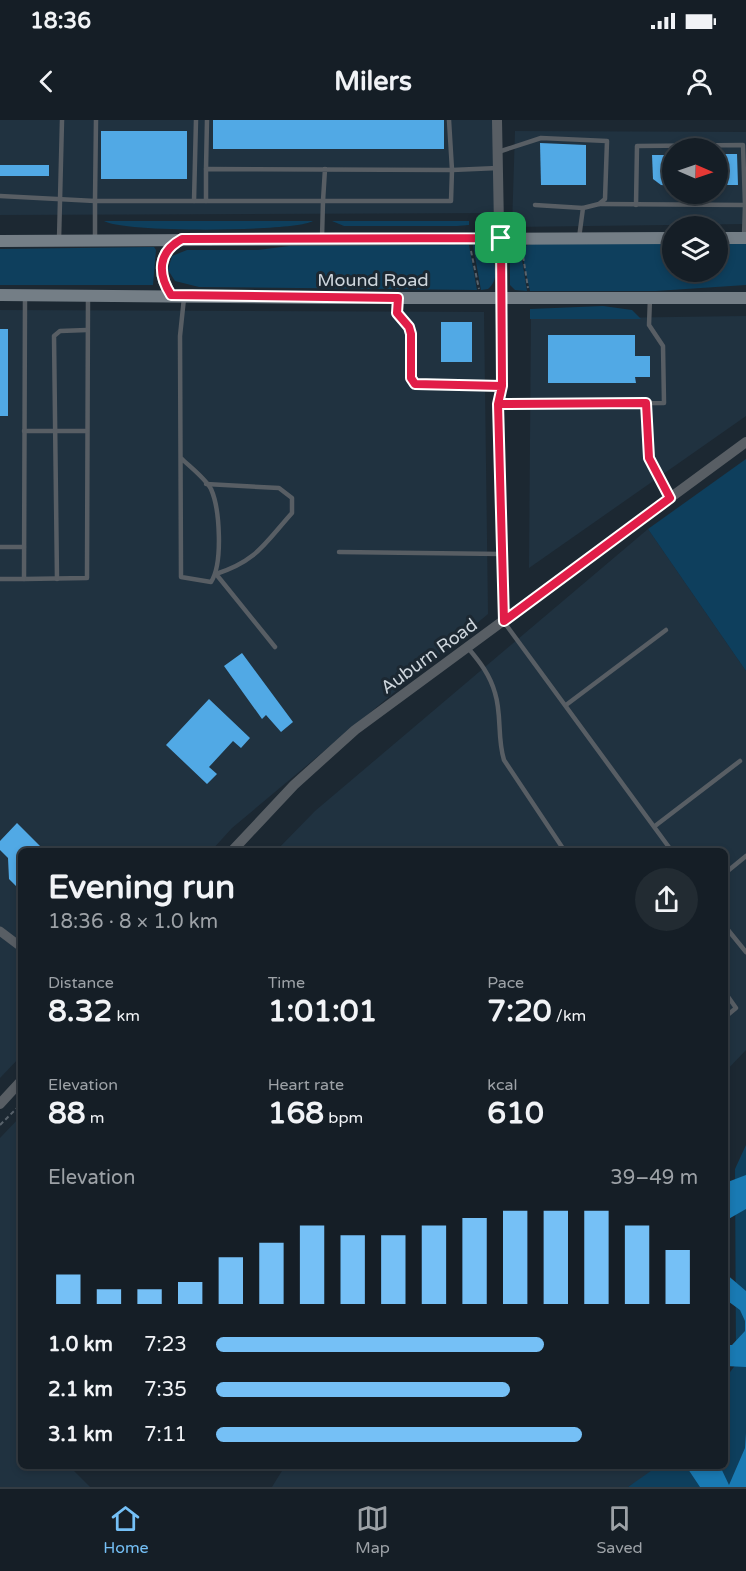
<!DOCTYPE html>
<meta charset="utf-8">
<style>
:root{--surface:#151e26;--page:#222b32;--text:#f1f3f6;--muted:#9da2a7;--line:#343c43;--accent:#75c0f6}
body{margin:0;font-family:"Varela Round",sans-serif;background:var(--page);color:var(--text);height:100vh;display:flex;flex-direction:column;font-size:22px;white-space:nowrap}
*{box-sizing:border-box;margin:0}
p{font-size:20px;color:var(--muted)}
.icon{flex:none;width:33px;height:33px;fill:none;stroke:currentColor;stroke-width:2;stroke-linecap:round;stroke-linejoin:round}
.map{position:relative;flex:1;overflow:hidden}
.panel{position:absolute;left:18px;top:728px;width:710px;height:621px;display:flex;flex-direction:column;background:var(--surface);border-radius:9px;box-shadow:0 3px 9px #0003,0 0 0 2px var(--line)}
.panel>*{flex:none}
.needle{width:39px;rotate:92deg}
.controls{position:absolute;left:662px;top:18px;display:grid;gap:12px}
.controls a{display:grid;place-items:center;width:66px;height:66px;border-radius:50%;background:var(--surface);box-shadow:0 3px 9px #0003,0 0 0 2px var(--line);font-size:30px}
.pin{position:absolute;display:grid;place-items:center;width:51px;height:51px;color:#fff;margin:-26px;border-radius:12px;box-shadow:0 3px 9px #0006}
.round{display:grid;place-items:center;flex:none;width:63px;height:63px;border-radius:32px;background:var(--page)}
.head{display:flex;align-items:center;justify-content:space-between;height:102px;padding:0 30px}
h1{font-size:33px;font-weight:700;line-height:45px}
.stats{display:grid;grid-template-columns:repeat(3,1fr);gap:9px;height:102px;padding:6px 30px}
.stats div{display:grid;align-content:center}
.stats b{font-size:30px;font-weight:700}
.stats small{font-size:16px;font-weight:400}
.stats p{font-size:16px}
.chart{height:168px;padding:12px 30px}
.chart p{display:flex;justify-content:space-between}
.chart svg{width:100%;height:108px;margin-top:6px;stroke:var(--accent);stroke-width:6}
ul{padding:0 30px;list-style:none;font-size:20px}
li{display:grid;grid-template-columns:96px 72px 1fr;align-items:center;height:45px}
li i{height:15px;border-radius:8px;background:var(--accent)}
.status{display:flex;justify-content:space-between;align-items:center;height:42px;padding:0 30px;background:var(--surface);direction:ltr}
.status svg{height:16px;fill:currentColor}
header{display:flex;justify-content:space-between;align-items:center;height:78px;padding:0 30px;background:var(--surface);font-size:27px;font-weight:700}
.menu{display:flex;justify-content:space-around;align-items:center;height:84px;border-top:2px solid var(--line);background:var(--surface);font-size:16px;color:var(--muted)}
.menu a{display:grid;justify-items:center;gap:3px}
.menu .on{color:var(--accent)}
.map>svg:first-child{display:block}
.built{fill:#203240;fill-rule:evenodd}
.green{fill:#0e3f5d}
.water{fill:#197ab3}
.building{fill:#51a9e5}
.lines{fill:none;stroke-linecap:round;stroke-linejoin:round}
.path{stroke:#59636c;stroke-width:2;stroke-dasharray:4.5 3;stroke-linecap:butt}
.service{stroke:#585e64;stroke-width:4.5}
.minor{stroke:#585e64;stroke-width:9}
.tertiary{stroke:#585e64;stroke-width:10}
.secondary{stroke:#747e86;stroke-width:12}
.route-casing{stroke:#fff;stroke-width:12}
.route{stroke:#e11d48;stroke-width:8}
.labels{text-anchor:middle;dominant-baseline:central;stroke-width:6;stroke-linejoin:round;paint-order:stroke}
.street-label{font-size:18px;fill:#ced6dd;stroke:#1c2832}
</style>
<div class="status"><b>18:36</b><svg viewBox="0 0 49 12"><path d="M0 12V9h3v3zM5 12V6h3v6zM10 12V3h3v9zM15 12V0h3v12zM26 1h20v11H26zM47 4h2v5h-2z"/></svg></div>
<header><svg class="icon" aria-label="back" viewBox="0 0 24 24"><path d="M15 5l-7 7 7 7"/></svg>Milers<svg class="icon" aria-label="person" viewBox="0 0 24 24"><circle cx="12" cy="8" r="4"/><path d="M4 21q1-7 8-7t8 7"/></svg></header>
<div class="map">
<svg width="746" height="1367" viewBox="0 0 746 1367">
<rect width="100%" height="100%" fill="#1c2832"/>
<g class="built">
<polygon points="0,0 498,0 501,93 0,95"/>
<path d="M 515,11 L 746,12 L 746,104 L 512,107 ZM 672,28 L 717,28 L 717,74 L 672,74 Z"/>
<polygon points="0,190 484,192 488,494 232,708 212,730 21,730 21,936 0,958"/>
<polygon points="746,196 746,296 529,448 531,199"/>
<polygon points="648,409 746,551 746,930 725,952 724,730 277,730 315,691"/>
<polygon points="21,996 21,1346 69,1346 90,1367 0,1367 0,1018"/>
<polygon points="285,1346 654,1346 654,1351 628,1367 272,1367"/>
</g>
<g class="green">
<path d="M 104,101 L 313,101 C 294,112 123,113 104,101 Z"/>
<polygon points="332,101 469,101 469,105 457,106 344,106"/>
<polygon points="532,124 672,124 672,152 717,152 717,124 746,124 746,165 656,171 530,171 524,144 524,126"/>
<polygon points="469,125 477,170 199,167 175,161 168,150 172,136 187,130 258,130 289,126"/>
<path d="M 473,125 C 492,129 504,155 488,169 L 481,170 Z"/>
<polygon points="154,127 156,130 153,165 0,165 0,129"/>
<polygon points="520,127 527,171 515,170 510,165 510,137"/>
<polygon points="603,186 632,190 641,199 530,199 530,189"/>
<polygon points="746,339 746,551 648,409"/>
<polygon points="746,1025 746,1367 628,1367 658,1346 724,1346 725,1259 736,1244 735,1049"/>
</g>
<g class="water">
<polygon points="746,1055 746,1089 725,1101 725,1063"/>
<polygon points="725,1153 746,1171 746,1247 725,1246 725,1225 732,1225 745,1211 745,1201 740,1190 725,1179"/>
<polygon points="746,1313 746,1367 700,1367 686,1346 720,1346 729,1365 745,1328"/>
</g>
<g class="building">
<rect x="213" y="0" width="231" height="29"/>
<rect x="101" y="11" width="86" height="48"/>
<polygon points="540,23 586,25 586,65 541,65"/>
<polygon points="717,34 737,34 738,65 717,65"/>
<polygon points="652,35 672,35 672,66 661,65 653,59"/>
<rect x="0" y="45" width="49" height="11"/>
<rect x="441" y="202" width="31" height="40"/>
<rect x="0" y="209" width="8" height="87"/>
<polygon points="548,215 635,215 635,236 650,236 650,257 635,257 636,263 548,263"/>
<polygon points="242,533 293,602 281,612 266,595 262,599 224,546"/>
<polygon points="209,579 250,618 241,628 233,621 209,647 217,654 207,664 166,625"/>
<polygon points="17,703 44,730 21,730 21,771 9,759 8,738 0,730 0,721"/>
</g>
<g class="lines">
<g class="path">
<polyline points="522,129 528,168"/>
<polyline points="471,131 479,169"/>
<polyline points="0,1005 21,984"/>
</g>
<g class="service">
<polyline points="449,0 452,50 498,48"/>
<polyline points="498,32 541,18 607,21 605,79 599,84 583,88 579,118"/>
<polyline points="206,49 207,0"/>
<polyline points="0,76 95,81 96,0"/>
<polyline points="194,81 196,0"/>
<polyline points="599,84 745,85 744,116"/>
<polyline points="535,85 583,88"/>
<polyline points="636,85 637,26 743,25 745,85"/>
<polyline points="322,118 323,81 451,81 452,50 206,49 206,81 323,81 325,49"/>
<polyline points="59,120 62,0"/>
<polyline points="95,120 95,81 206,81"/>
<polyline points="25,177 24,459 87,458 88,176"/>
<polyline points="398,181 397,193 409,207 411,214 411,258 415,264 500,266"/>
<polyline points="646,283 649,338 670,377"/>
<polyline points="498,284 664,283 663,226 649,205 650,178"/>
<polyline points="24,311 87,311"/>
<path d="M 181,338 C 190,347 205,358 211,369 C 220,389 223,444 211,462 L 181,457 L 180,216 L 184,178"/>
<path d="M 206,364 L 279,368 L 292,378 L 292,393 C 265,423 257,441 216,454 L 275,527"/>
<polyline points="0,427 24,427"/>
<polyline points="339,432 502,434"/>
<polyline points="0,459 24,459"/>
<polyline points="57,459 54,216 60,211 87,210"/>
<polyline points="504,502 671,730"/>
<path d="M 468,528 C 480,542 490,555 495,573 C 502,595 497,618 504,640 L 564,730"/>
<polyline points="566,585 666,510"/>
<polyline points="655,706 740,641"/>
<polyline points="724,754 746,736"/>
<polyline points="724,805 746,832"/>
<polyline points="724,871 736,888 724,898"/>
</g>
<polyline class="minor" points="0,811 21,827"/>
<g class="tertiary">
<polyline points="497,0 502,266 498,284 504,502"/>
<polyline points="233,730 294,665 355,610 746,322"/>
<polyline points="0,984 21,961"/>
</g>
<g class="secondary">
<polyline points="717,118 746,118"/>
<polyline points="0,121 672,118"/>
<polyline points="0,175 325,178 746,178"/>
<path d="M 171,175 C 157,153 158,132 182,119"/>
</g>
</g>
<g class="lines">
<g class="route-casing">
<path id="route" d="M 501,118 L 182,119 C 158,132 157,153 171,175 L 398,178 L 397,193 L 409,207 L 411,214 L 411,258 L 415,264 L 502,266 L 498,284 L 504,501 L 670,378 L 649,338 L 646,283 L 498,284 L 502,266 L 501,118"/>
</g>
<use href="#route" class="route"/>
</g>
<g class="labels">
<g class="street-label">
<text x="373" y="160">Mound Road</text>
<text transform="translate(429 536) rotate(-36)">Auburn Road</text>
</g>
</g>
</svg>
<div class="controls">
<a><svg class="needle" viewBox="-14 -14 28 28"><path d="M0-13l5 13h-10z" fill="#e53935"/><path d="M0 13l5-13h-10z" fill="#9da2a7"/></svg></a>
<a><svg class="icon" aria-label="layers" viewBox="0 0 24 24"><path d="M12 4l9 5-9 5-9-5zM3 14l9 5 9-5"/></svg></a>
</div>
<div class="pin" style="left:501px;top:118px;background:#1e9e55"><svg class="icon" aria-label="arrive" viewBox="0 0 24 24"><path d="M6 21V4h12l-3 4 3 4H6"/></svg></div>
<section class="panel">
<div class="head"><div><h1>Evening run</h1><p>18:36 · 8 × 1.0 km</p></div><a class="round"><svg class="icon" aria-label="share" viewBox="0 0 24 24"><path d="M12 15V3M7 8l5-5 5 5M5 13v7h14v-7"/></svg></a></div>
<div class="stats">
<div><p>Distance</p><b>8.32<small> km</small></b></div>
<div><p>Time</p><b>1:01:01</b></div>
<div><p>Pace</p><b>7:20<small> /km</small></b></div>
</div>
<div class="stats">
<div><p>Elevation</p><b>88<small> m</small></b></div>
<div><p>Heart rate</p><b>168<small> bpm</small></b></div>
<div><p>kcal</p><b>610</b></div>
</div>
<div class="chart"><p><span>Elevation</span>39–49 m</p>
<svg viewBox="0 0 160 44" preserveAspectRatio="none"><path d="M5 44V32M15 44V38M25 44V38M35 44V35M45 44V25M55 44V19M65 44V12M75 44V16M85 44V16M95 44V12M105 44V9M115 44V6M125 44V6M135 44V6M145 44V12M155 44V22"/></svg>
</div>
<ul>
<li><b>1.0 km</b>7:23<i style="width:68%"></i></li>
<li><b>2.1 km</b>7:35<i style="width:61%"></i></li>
<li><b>3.1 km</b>7:11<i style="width:76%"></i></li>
</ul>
</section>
</div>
<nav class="menu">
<a class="on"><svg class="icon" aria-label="home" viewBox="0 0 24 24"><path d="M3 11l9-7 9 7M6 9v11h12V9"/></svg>Home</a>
<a><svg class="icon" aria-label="map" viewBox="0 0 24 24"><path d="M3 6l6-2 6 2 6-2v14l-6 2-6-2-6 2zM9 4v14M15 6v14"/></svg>Map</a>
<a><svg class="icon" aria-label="saved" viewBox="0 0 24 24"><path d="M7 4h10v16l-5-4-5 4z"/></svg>Saved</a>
</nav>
